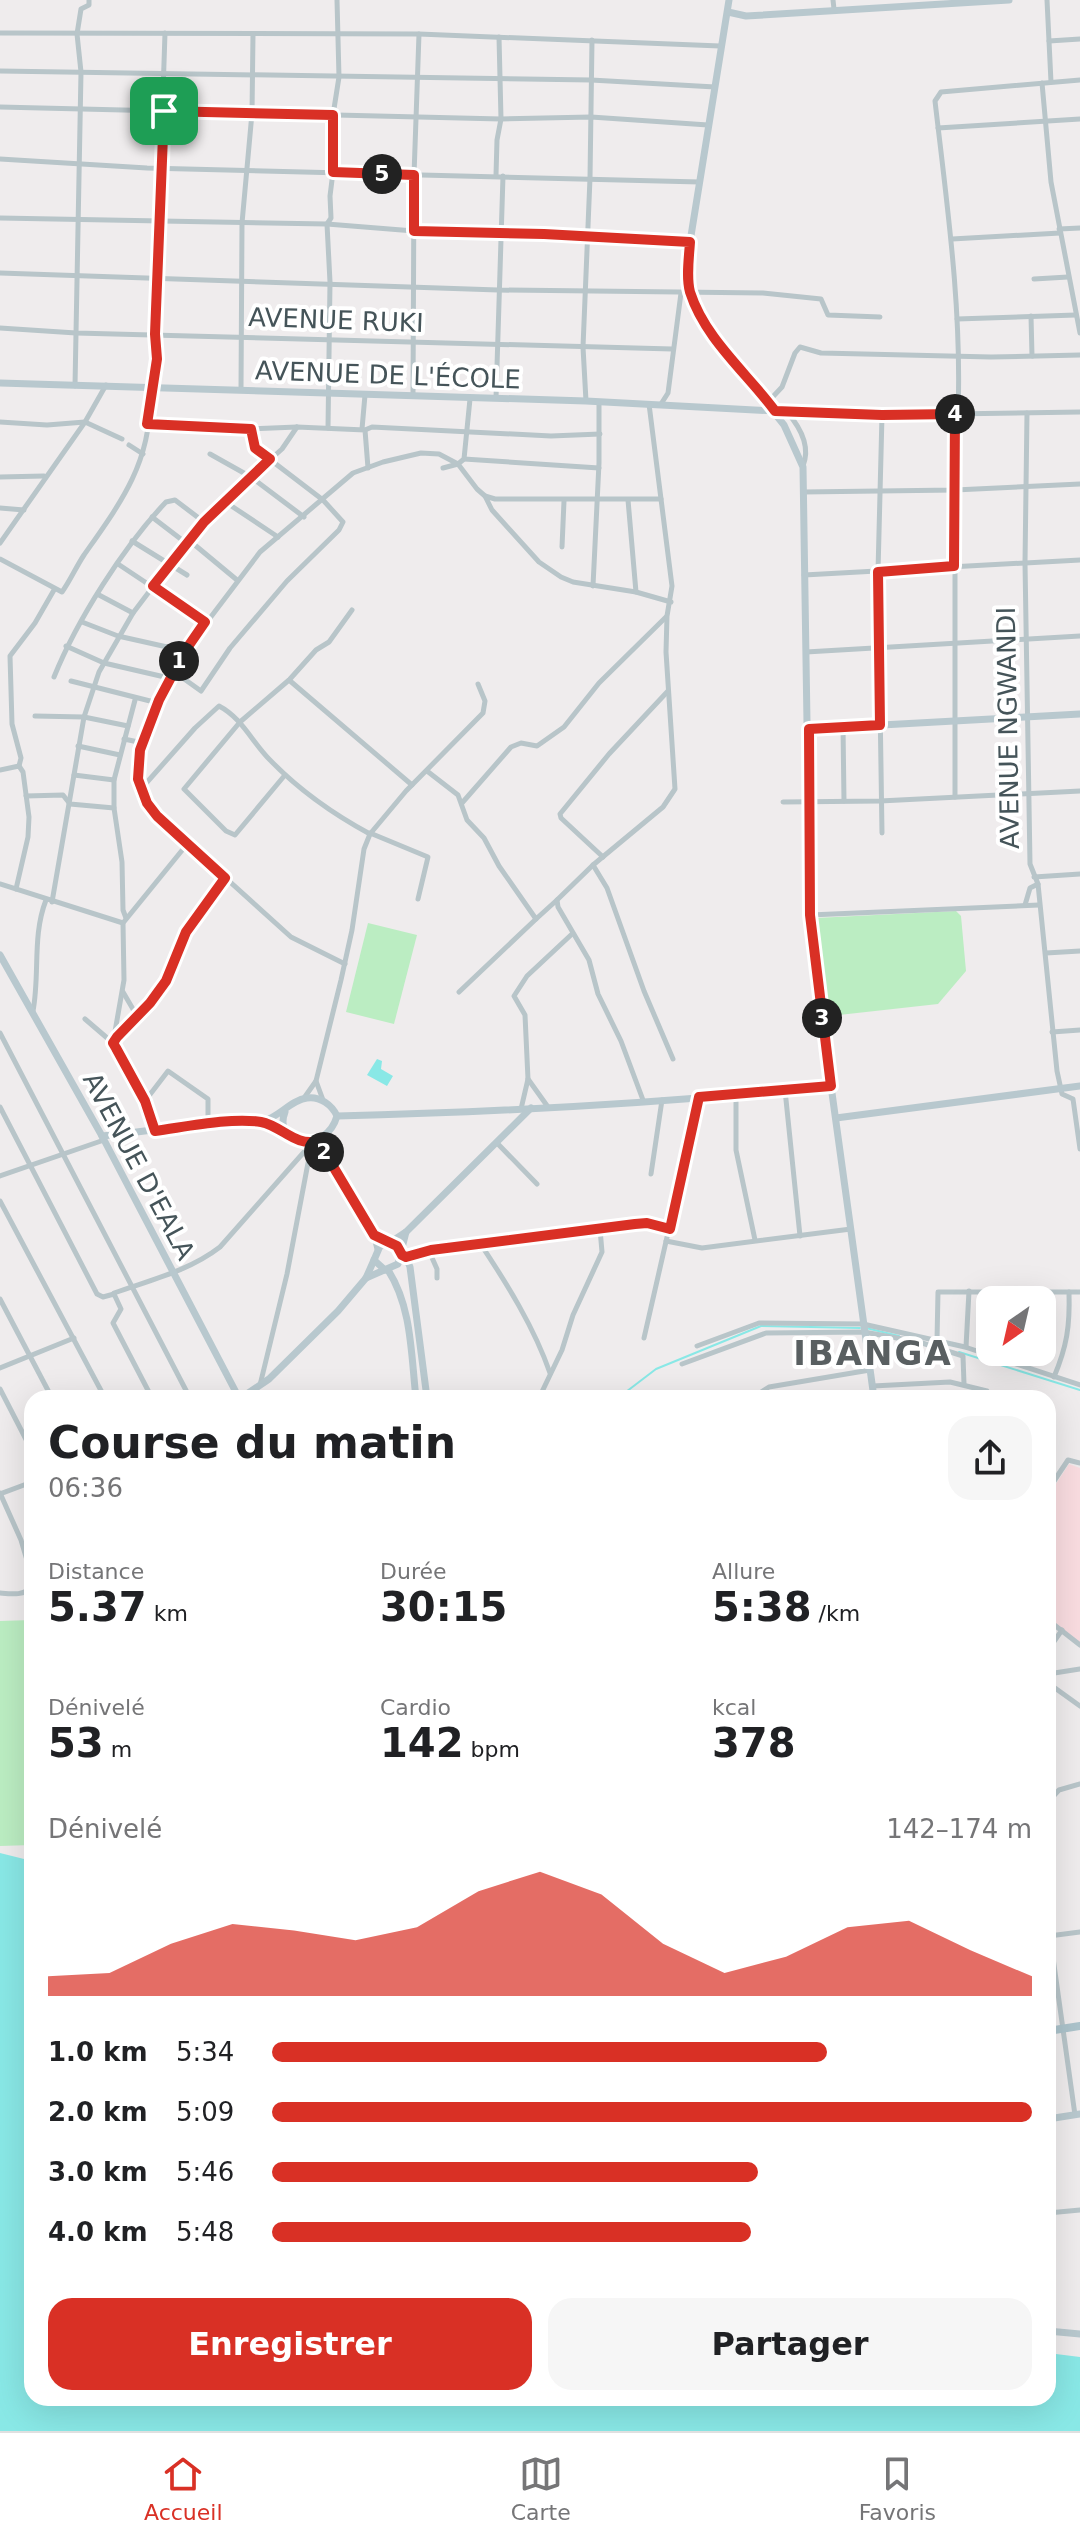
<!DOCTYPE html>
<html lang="fr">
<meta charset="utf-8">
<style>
:root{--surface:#fff;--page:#f6f6f6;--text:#202124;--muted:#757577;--line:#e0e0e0;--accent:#d93025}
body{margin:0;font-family:"DejaVu Sans",sans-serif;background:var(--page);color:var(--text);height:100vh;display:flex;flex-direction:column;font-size:30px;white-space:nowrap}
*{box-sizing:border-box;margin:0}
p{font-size:26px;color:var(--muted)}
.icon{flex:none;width:44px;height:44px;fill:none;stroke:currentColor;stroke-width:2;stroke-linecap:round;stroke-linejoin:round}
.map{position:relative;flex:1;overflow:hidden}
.drawer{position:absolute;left:24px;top:1390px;width:1032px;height:1016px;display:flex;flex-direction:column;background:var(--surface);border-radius:24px;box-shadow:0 8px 32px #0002}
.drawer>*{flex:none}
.needle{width:52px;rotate:214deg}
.buttons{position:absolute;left:976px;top:1286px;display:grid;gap:16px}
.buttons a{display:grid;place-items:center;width:80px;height:80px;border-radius:16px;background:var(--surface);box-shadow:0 8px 32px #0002;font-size:40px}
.pin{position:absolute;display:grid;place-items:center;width:68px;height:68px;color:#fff;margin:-34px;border-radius:16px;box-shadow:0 4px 12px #0006}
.km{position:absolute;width:40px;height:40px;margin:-20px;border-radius:50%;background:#222;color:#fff;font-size:22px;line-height:40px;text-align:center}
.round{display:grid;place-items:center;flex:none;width:84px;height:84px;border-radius:24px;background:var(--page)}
.head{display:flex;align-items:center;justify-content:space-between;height:136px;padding:0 24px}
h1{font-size:44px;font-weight:700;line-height:60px}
.stats{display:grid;grid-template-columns:repeat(3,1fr);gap:12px;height:136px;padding:8px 24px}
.stats div{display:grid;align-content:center}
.stats b{font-size:40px;font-weight:700}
.stats small{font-size:22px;font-weight:400}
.stats p{font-size:22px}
.chart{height:224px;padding:16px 24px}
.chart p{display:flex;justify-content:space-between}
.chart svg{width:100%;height:144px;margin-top:8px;fill:var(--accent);opacity:.7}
.cta{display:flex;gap:16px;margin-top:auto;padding:16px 24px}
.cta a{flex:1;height:92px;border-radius:24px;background:var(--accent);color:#fff;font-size:32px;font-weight:700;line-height:92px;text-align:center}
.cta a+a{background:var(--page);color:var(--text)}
ul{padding:0 24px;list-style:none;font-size:26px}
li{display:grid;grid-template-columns:128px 96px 1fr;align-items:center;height:60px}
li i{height:20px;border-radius:10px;background:var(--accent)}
.tabs{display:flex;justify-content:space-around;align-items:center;height:112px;border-top:2px solid var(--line);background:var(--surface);font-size:22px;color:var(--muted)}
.tabs a{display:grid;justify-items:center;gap:4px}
.tabs .current{color:var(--accent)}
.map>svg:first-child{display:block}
.medical{fill:#f9dce0}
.green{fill:#bbedc2}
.water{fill:#89e8e6}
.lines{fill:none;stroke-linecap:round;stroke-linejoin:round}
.stream{stroke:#89e8e6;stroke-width:2}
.street{stroke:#b8c5c9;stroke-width:5}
.secondary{stroke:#b8c8ce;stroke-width:7}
.primary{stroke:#acc3cb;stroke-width:8}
.route-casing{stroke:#fff;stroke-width:16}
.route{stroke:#d93025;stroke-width:10}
.labels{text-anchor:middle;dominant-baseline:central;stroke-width:8;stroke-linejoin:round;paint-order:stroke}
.street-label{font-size:26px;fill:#455459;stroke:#fff}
.district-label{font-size:34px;font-weight:bold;letter-spacing:2px;fill:#595f61;stroke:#fff}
</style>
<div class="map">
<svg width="1080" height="2431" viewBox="0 0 1080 2431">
<rect width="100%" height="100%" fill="#efeced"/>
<polygon class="medical" points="1069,1464 1080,1468 1080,1643 1048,1619 1048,1496"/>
<g class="green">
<polygon points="956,911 961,916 966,971 938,1004 830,1016 816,918"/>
<polygon points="368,923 417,935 394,1024 346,1012"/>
<polygon points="32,1620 32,1845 0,1846 0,1621"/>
</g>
<g class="water">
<polygon points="377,1059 382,1061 381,1069 393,1076 387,1086 367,1075"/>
<polygon points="0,1853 32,1861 32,2398 1048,2398 1048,2353 1080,2357 1080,2431 0,2431"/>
</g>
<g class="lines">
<g class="stream">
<polyline points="866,1328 899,1336"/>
<polyline points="959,1352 1080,1390"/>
<polyline points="618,1398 656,1369 761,1326 860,1328"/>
</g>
<g class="street">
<polyline points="833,0 834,9"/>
<polyline points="1047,0 1051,82"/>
<polyline points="0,33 419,34 720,46"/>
<polyline points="1049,41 1080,39"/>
<polyline points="0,71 591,80 715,87"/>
<polyline points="1042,83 1051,182 1080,333"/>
<polyline points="0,107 501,119 591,117 708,125"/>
<polyline points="938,128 1080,119"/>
<polyline points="0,159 147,168 700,182"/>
<polyline points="496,175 497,140 501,119 499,37"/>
<polyline points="0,218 327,224 414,231 588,235 690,242"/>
<polyline points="1059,229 1080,228"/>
<polyline points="952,239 1060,233"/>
<polyline points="0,273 498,290 763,293 821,299 828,315 880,317"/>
<polyline points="1034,279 1068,277"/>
<polyline points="1031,316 1032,356"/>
<polyline points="957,319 1076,315"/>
<polyline points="0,328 76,333 672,349"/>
<polyline points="75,386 81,72 77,34 81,9 89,5 89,0"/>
<polyline points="241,390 242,223 252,113 253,34"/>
<polyline points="413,396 414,175 419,34"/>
<polyline points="496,398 503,176"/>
<polyline points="586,401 583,347 590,178 592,40"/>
<polyline points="768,402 782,387 795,353 800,347 821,353 991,357 1080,355"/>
<polyline points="661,404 668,393 681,293"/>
<polyline points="775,411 882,415 1080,412"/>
<path d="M 787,412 C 800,427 811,446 803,466"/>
<polyline points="1027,413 1025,563 1030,864 1038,884 1057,1071 1062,1094 1073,1099 1080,1149"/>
<path d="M 958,414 C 962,308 947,205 935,101 L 941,92 L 1080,80"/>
<polyline points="0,422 47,425 85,422 122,439"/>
<polyline points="147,424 251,429"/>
<polyline points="328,428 330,282 327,224 331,218 330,196 333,172 333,115 339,77 337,0"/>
<polyline points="362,429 365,395"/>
<polyline points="365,430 372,427 551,436 600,434"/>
<polyline points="129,445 143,454"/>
<polyline points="210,454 251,477 304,517"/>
<polyline points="464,459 599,468"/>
<polyline points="443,468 458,464 464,459 470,399"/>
<polyline points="0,477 44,476"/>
<polyline points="803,492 955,490 1080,484"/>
<polyline points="485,496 492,510 539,562 561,577 573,582 636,592 671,602"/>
<polyline points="628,500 636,592"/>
<polyline points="224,501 278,537"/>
<polyline points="0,508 24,510"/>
<polyline points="152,517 186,543 190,541 237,580"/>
<polyline points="132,541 187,575"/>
<polyline points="0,543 85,422 106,385"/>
<polyline points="562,547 564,501"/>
<path d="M 0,559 L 62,592 C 70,581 76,567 84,555 C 119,505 150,465 150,401 C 150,395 154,390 155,383 C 157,367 157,351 155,334 L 165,33"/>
<polyline points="118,564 205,622"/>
<polyline points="804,575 1080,560"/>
<polyline points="593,586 599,463 599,402"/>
<polyline points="99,595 133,613"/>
<polyline points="82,622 118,636 185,651"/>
<polyline points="66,646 104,663 169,678"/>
<polyline points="806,652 1080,636"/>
<polyline points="173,671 201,691 230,648 287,581 339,530 343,522 323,500 255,448 251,429 297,427 365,430 368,468"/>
<path d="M 54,677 C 77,620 124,546 166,502 L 175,500 L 204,522"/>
<polyline points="290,679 316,650 329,642 352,610"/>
<polyline points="71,681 158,703"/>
<polyline points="35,716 84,717 128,726"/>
<polyline points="843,726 844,801"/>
<polyline points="124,739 143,743"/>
<polyline points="78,746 120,755"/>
<polyline points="19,766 21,758 12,724 10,656 35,623 54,590"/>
<polyline points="0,770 19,766 23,772 29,817 28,837 16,889"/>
<polyline points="427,771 458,795 467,820 484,838 499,866 536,919 557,900"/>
<polyline points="74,775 114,780"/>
<polyline points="285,775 235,835 226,831 184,789 240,722 289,680 412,785"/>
<path d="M 141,789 L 195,728 L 219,706 C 242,718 252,742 270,760 C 299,790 333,814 370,834"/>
<polyline points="26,796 63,795 70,804 114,808"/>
<polyline points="955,797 955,414"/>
<polyline points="783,802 880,801 1080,791"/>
<polyline points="462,803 511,747 521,743 537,746 564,727 599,683 666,617"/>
<polyline points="370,833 428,857 418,899"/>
<polyline points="882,833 878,572 882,415"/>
<polyline points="603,857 561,818 560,814 609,754 668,691"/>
<polyline points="593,865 607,888 644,991 673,1059"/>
<polyline points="1034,877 1080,874"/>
<polyline points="0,884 123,923"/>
<polyline points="52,902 84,717 99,672 133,613 186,543 224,501 282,449 297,427"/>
<polyline points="1025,905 1030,888 1038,884"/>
<polyline points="810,915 1039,905"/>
<polyline points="126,918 123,910 122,862 114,808 114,780 135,700"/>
<polyline points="1046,953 1080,951"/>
<polyline points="345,964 291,937 157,816 141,789 138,767 140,750 159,700 185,651 260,552 353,473 383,462 421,453 439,454 458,464 477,489 485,496 495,499 661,499"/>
<polyline points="123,992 137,1016"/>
<polyline points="459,992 536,919"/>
<path d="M 33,1011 C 40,974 32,936 46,900"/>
<polyline points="85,1019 113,1043 150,1003 166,981 186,932 225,878"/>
<polyline points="1052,1032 1080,1030"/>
<polyline points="0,1033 190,1398"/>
<polyline points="528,1079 548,1107"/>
<polyline points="316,1081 323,1100"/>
<polyline points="785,1090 800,1236"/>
<polyline points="736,1095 736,1150 755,1240"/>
<polyline points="304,1098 316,1081 341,980 352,930 364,849 370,834 406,791 483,713 485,701 478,684"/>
<polyline points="643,1100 621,1041 598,994 589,960 558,907 557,900 593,865 663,807 675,789 666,652 667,616 672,586 649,404"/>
<polyline points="145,1101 168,1071 208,1099 208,1123"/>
<polyline points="0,1107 97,1294 103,1297 114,1294 121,1309 113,1323 152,1398"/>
<polyline points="521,1109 528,1079 525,1015 514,996 527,976 572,934"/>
<polyline points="155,1131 145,1101 113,1043 124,980 123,923 188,843"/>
<polyline points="318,1141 371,1226 377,1249"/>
<polyline points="497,1143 537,1184"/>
<polyline points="651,1174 662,1100"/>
<polyline points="0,1176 104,1140"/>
<polyline points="0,1201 105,1398"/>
<polyline points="666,1241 702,1248 851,1229"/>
<path d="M 480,1243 C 507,1284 534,1327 550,1373"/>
<polyline points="429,1251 437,1269 437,1278"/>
<polyline points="406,1257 431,1250 635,1224 647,1223 670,1229"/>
<path d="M 114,1293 C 150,1280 189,1271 220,1247 L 304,1152"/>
<polyline points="0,1299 52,1398"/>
<polyline points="644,1338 699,1097"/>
<polyline points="937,1340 938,1292 1080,1292"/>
<polyline points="697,1346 759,1323 863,1324 965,1347 1080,1385"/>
<polyline points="966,1347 969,1291"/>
<polyline points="682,1364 766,1333 864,1332 919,1342 963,1356 964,1384"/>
<polyline points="0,1368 74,1338"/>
<path d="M 1054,1377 C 1067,1346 1070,1326 1069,1292"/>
<polyline points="260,1385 287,1274 308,1163 316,1142"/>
<polyline points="873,1386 950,1382 987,1391 992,1398"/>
<polyline points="0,1389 32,1451"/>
<polyline points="539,1398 562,1350 573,1315 602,1252 600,1229"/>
<polyline points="752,1398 769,1387 870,1370"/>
<polyline points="1048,1490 1068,1460 1080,1463"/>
<polyline points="0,1493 21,1540 32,1577"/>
<polyline points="0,1494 32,1482"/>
<path d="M 0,1593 C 11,1594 24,1596 32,1587"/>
<polyline points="1048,1620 1080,1645"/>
<polyline points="1048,1650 1062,1630"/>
<polyline points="1048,1674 1080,1669"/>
<polyline points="1048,1683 1080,1706"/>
<polyline points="1048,1802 1059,1790 1080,1784"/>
<polyline points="1048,1922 1075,2115"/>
<polyline points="1049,1936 1080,1932"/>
<polyline points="1048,2213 1080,2210"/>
</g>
<g class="secondary">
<polyline points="729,0 690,242 689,282 691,293 701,314 726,353 784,425 803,467 810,915 828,1064 874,1398"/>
<polyline points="728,12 746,16 1009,0"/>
<polyline points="0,383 586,401 775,411"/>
<polyline points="809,729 1080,714"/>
<polyline points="0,955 102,1136 239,1398"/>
<path d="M 337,1116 C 502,1112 667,1103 831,1086"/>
<polyline points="836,1118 1080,1086"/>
<polyline points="261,1122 285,1132"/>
<path d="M 102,1136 C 138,1133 172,1126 208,1123 C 225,1121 247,1126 264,1121 C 280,1116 291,1100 307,1098 C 320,1096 332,1105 337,1116 C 326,1155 272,1146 285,1112"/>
<polyline points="391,1242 406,1232 531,1108"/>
<polyline points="402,1255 406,1257 410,1267 427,1398"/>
<polyline points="385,1270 374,1260 380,1246 391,1242 402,1253"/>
<path d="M 388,1270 C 412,1307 411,1355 416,1398"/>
<polyline points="366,1278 398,1264 406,1232"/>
<polyline points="241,1398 269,1379 338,1311 366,1278 374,1260"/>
<polyline points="1048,2119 1080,2114"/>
<polyline points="1048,2331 1080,2334"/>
</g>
<polyline class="primary" points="1048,2031 1080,2026"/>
</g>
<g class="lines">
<g class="route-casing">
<path id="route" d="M 164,111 L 333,115 L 333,172 L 414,175 L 414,231 L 544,234 L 690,242 C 689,258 686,277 690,292 C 705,339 747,373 775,411 L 882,415 L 955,414 L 954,566 L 878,572 L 880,725 L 809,729 L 810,915 L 831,1086 L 699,1097 L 670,1229 L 647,1223 L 635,1224 L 431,1250 L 406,1257 L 402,1255 L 397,1246 L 374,1235 L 318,1141 C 295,1147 282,1126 261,1122 C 231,1117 185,1127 155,1131 L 145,1101 L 116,1048 L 113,1043 L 117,1037 L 150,1003 L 166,981 L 186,932 L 225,878 L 157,816 L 147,803 L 138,779 L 140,750 L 159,700 L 185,651 L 205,622 L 153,586 L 204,522 L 270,459 L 255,448 L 251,429 L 147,424 L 157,359 L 155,334 Z"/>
</g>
<use href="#route" class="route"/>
</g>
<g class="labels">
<g class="street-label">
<text transform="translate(336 320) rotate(2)">AVENUE RUKI</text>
<text transform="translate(388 375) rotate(2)">AVENUE DE L'ÉCOLE</text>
<text transform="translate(1008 728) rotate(-91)">AVENUE NGWANDI</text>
<text transform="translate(139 1166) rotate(62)">AVENUE D'EALA</text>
</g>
<g class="district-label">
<text x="873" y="1353">IBANGA</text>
</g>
</g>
</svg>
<div class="buttons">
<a><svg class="needle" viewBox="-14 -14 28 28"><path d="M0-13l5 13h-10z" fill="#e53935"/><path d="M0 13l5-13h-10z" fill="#757577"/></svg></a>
</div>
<div class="pin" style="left:164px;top:111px;background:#1e9e55"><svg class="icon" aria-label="arrive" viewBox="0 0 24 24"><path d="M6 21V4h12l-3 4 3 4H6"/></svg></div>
<b class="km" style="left:179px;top:661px">1</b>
<b class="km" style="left:324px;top:1152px">2</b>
<b class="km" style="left:822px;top:1018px">3</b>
<b class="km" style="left:955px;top:414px">4</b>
<b class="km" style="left:382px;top:174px">5</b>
<section class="drawer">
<div class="head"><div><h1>Course du matin</h1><p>06:36</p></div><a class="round"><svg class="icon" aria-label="share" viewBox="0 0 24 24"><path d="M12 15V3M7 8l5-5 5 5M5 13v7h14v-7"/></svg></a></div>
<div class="stats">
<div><p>Distance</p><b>5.37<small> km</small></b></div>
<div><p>Durée</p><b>30:15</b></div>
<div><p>Allure</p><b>5:38<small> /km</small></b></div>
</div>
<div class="stats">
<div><p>Dénivelé</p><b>53<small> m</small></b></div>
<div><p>Cardio</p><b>142<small> bpm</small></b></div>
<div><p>kcal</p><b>378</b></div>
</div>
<div class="chart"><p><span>Dénivelé</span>142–174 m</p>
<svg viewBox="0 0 160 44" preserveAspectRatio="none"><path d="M0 44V38L10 37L20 28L30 22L40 24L50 27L60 23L70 12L80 6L90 13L100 28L110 37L120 32L130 23L140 21L150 30L160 38V44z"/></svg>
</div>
<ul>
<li><b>1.0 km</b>5:34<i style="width:73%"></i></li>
<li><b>2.0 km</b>5:09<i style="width:100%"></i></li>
<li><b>3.0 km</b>5:46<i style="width:64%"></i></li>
<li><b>4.0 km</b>5:48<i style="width:63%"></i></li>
</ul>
<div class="cta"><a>Enregistrer</a><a>Partager</a></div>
</section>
</div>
<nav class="tabs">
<a class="current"><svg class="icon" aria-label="home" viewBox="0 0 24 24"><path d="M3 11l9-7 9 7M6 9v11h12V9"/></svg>Accueil</a>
<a><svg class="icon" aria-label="map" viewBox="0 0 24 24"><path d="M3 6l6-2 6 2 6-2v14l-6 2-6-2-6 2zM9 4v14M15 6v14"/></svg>Carte</a>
<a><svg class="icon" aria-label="saved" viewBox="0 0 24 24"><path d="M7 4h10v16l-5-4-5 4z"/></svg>Favoris</a>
</nav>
